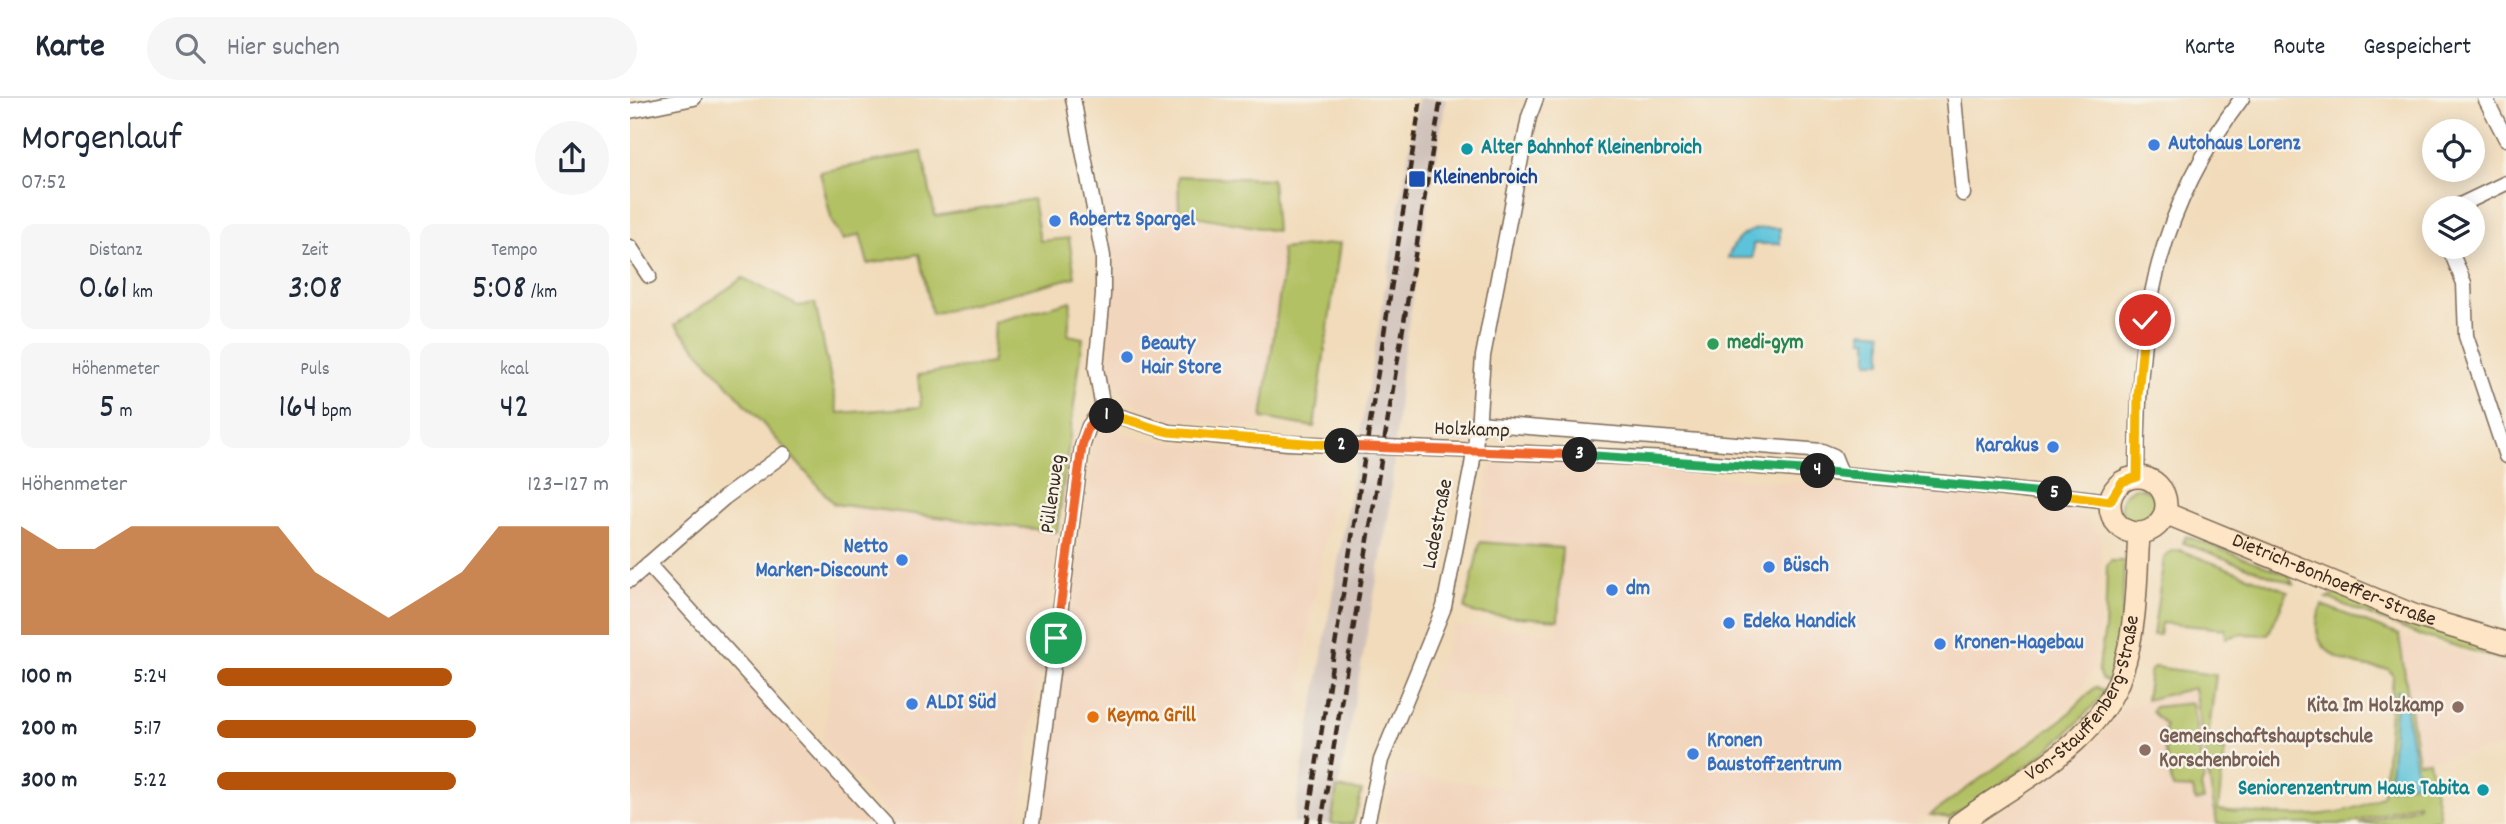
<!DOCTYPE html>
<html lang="de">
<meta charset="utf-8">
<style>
:root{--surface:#fff;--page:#f6f6f7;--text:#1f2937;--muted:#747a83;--line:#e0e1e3;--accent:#b45309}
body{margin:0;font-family:Dekko,sans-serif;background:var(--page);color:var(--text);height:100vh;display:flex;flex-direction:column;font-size:26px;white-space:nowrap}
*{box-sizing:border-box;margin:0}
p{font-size:23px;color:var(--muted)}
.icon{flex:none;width:38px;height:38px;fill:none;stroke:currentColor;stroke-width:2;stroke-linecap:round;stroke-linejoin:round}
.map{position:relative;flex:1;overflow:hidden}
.details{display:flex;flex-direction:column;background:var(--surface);width:630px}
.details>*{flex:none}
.fabs{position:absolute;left:1792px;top:21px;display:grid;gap:14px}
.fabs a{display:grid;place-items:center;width:63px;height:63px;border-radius:50%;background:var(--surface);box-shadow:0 4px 18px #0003;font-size:35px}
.pin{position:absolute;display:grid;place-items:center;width:60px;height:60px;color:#fff;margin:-30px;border:4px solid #fff;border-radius:50%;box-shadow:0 2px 7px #0007}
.km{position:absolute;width:35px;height:35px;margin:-18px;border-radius:50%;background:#222;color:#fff;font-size:19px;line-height:35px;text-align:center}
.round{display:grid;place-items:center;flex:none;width:74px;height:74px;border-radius:37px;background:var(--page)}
.overview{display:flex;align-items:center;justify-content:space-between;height:119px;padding:0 21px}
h1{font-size:38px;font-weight:600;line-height:52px}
.stats{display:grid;grid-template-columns:repeat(3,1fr);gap:10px;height:119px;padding:7px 21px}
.stats div{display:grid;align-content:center;border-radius:14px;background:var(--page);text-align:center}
.stats b{font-size:35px;font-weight:600}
.stats small{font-size:19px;font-weight:400}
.stats p{font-size:19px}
.chart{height:196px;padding:14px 21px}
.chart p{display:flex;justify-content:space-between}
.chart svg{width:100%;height:126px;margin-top:7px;fill:var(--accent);opacity:.7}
ul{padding:0 21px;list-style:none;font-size:23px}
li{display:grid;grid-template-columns:112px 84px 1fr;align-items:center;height:52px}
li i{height:18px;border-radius:9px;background:var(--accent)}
header{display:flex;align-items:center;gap:42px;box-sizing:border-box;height:98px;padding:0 35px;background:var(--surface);border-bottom:2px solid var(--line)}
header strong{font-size:33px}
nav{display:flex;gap:38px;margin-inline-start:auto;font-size:24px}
.search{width:490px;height:63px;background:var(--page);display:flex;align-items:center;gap:18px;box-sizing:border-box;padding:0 24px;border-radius:38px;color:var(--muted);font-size:26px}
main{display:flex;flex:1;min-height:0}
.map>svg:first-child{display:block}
.built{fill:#f2d5bd}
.industrial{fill:#cfc1ba}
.green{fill:#b2c163;stroke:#767640;stroke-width:2}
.water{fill:#5cc3da;stroke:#4c767c;stroke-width:2}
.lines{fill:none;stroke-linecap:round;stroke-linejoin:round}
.street-casing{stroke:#7b6855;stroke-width:17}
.secondary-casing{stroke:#7b6855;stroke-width:24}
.street{stroke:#fff;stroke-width:14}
.secondary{stroke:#fde5c5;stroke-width:21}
.rail{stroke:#3b2a1e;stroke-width:4.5;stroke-dasharray:10 5;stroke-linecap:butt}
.street-bridge-casing{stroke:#7b6855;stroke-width:17;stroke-linecap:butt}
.street-bridge{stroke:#fff;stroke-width:14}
.split-1-casing{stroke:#fff;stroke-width:14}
.split-2-casing{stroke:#fff;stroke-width:14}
.split-3-casing{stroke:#fff;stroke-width:14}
.split-4-casing{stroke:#fff;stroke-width:14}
.split-5-casing{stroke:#fff;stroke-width:14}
.split-6-casing{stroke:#fff;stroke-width:14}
.split-1{stroke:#f0652b;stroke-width:9}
.split-2{stroke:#f5b400;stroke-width:9}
.split-3{stroke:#f0652b;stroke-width:9}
.split-4{stroke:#22a559;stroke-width:9}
.split-5{stroke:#22a559;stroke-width:9}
.split-6{stroke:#f5b400;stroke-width:9}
.shop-dot{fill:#3f7fe0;stroke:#f7f3e8;stroke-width:2.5}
.culture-dot{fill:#0f9aa8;stroke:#f7f3e8;stroke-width:2.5}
.transit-dot{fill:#1a4fb4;stroke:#f7f3e8;stroke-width:2.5}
.leisure-dot{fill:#2e9e5b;stroke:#f7f3e8;stroke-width:2.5}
.education-dot{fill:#8d6e63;stroke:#f7f3e8;stroke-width:2.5}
.food-dot{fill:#e8710a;stroke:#f7f3e8;stroke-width:2.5}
.labels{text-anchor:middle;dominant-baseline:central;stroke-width:5;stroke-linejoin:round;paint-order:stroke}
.shop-label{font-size:21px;font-weight:bold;fill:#366cbe;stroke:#f7f3e8;text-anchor:start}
.culture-label{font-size:21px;font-weight:bold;fill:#0d838f;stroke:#f7f3e8;text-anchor:start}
.transit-label{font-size:21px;font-weight:bold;fill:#164399;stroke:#f7f3e8;text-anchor:start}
.leisure-label{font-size:21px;font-weight:bold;fill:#27864d;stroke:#f7f3e8;text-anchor:start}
.street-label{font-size:21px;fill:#3b2a1e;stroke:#f7f3e8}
.education-label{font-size:21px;font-weight:bold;fill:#785e54;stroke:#f7f3e8;text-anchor:end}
.food-label{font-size:21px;font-weight:bold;fill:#c56008;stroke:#f7f3e8;text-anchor:start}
</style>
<header>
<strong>Karte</strong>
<div class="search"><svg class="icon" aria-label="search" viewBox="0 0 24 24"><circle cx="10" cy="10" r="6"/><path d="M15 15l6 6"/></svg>Hier suchen</div>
<nav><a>Karte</a><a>Route</a><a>Gespeichert</a></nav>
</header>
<main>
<section class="details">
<div class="overview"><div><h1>Morgenlauf</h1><p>07:52</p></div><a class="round"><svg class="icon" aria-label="share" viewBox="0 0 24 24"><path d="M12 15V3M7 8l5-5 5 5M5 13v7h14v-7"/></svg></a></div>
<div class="stats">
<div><p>Distanz</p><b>0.61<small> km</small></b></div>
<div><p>Zeit</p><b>3:08</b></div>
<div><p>Tempo</p><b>5:08<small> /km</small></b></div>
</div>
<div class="stats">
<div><p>Höhenmeter</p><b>5<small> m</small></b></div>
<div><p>Puls</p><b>164<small> bpm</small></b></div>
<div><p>kcal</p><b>42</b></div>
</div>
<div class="chart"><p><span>Höhenmeter</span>123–127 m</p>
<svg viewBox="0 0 160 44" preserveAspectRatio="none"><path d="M0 44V6L10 14L20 14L30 6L40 6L50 6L60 6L70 6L80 22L90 30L100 38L110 30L120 22L130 6L140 6L150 6L160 6V44z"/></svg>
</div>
<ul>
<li><b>100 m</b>5:24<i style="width:60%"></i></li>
<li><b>200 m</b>5:17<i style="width:66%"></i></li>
<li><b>300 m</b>5:22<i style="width:61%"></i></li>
</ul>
</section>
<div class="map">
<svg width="1876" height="726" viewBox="0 0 1876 726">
<rect width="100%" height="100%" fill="#f7f3e8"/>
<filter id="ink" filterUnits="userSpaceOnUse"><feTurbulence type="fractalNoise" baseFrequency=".0143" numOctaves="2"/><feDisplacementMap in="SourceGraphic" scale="14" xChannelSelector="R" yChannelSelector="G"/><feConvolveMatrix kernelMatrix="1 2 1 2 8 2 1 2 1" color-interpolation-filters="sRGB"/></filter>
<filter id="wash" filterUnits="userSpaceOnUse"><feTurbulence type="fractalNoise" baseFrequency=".00686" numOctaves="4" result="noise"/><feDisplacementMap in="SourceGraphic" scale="28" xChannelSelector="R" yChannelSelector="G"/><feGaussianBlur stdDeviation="1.57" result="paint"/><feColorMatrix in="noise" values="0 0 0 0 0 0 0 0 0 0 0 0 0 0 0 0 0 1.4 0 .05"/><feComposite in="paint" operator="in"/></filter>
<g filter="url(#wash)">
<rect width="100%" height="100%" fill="#f1dbba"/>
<g class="built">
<polygon points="549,91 549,120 649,139 653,173 631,329 538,320 501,303 487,289 481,266 479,239 486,176 474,98"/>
<polygon points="481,329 506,340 708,365 646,726 413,726 464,346 471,334"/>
<polygon points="860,360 1439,407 1471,436 1469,537 1462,572 1448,596 1428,618 1285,726 754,726 764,676 876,689 884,601 823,596 799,589 825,528 927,535 932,450 850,444"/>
<polygon points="223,408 427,434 389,726 267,726 193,643"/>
<polygon points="17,475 239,726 0,726 0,490"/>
<polygon points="1769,537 1876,568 1876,649 1788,664"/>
<polygon points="1564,590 1585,726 1355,726 1441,665 1471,638 1493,610"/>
</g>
<polygon class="industrial" points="788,0 816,0 772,264 759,416 702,726 663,726"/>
<g class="green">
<polygon points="292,54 305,118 403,101 410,143 439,140 445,179 302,216 289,156 238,166 230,136 214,142 202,124 190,74"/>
<polygon points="548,78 642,81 646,133 549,115"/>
<polygon points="710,145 684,329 632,320 653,173 651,151"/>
<polygon points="113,180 168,208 185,205 208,315 291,309 288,277 362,265 364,224 441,203 438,237 453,240 427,434 204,406 45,227"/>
<circle cx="1508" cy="407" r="17"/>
<polygon points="1556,438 1659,477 1663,486 1553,445"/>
<polygon points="850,444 932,450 928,522 846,516 835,511"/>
<polygon points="1549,452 1658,493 1638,537 1612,536 1596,540 1595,531 1531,525 1529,537 1523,537 1534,460 1542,453"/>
<polygon points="1481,463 1494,463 1492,525 1479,584 1471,581 1468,572 1475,531 1477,467"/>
<polygon points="1706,496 1876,554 1876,563 1789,537 1697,500"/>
<path d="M 1692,507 L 1769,537 L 1788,664 L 1799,663 L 1810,720 L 1789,726 L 1730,726 L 1789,708 L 1788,705 L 1719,726 L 1587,726 L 1564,590 L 1516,602 L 1520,574 L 1524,569 L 1586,577 L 1577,648 L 1595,652 L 1588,712 C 1642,717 1710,726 1753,697 L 1763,578 L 1758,571 C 1720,569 1671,556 1692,507 Z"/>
<path d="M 1465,589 L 1475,593 C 1433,649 1377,682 1319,720 L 1300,717 L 1433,621 Z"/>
<polygon points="1562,605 1574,680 1571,689 1574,702 1565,703 1563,691 1543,690 1533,645 1535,627 1522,614 1524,609"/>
<polygon points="707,690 732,693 723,726 701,726"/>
</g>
<g class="water">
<path d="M 1133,130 L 1150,130 L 1150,146 L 1123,146 L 1123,160 L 1098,160 C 1104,142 1114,132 1133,130 Z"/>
<polygon points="1232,233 1252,235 1252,264 1238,264 1238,241 1232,241"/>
<polygon points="1767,593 1773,594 1788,684 1759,691"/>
</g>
</g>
<g filter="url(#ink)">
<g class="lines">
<g class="street-casing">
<g id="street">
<polyline points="443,0 473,158 473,197 466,270 474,317"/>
<polyline points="1324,0 1333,96"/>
<polyline points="1855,0 1876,41"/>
<polyline points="0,13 64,0"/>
<polyline points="1824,110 1876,85"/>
<polyline points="0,149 19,178"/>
<polyline points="1819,149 1834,185 1836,238 1876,358"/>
<polyline points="849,325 1192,353 1204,358 1211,375"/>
<polyline points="848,332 853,258 899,19 906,0"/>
<path d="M 1507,379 C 1508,232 1520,121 1612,0"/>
<polyline points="18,466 255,726"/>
<polyline points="0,482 94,400 154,356"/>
<polyline points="402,726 452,349 459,328 465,320 474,317 492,319 539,334 658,345 1039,361 1349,388 1480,403"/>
<polyline points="737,726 751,662 814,509 842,367"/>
</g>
</g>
<g class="secondary-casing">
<g id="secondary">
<circle cx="1508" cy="407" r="28"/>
<path id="s1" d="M 1535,415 L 1786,518 L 1876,545"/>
<path id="s2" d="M 1329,726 C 1387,683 1469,647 1492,574 C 1507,530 1506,481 1509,435"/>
</g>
</g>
<use href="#street" class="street"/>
<use href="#secondary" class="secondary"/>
<g class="rail">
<polyline points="677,726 791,0"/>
<polyline points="691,726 811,0"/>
</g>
<g class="street-bridge-casing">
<polyline id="street-bridge" points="842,367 846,341"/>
</g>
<use href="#street-bridge" class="street-bridge"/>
</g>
</g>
<g class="lines" filter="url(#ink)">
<g class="split-1-casing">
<path id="split-1" d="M 426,540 L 452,349 C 456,333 459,320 477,318"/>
</g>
<g class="split-2-casing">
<path id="split-2" d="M 477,318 C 499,319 518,330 539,334 L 712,348"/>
</g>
<g class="split-3-casing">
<polyline id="split-3" points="712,348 950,357"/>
</g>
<g class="split-4-casing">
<polyline id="split-4" points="950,357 1188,373"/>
</g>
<g class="split-5-casing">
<polyline id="split-5" points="1188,373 1425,396"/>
</g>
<g class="split-6-casing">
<polyline id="split-6" points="1425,396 1480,403 1492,384 1507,379 1508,297 1515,222"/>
</g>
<use href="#split-1" class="split-1"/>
<use href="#split-2" class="split-2"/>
<use href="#split-3" class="split-3"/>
<use href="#split-4" class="split-4"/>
<use href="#split-5" class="split-5"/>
<use href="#split-6" class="split-6"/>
</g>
<g class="shop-dot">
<circle cx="1524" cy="47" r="7"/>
<circle cx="425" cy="123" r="7"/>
<circle cx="497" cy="259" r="7"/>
<circle cx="1423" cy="349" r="7"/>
<circle cx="272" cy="462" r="7"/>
<circle cx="1139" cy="469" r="7"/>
<circle cx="982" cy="492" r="7"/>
<circle cx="1099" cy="525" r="7"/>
<circle cx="1310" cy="546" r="7"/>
<circle cx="282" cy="606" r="7"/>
<circle cx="1063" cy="656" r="7"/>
</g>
<g class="culture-dot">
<circle cx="837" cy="51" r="7"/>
<circle cx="1853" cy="692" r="7"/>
</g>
<rect class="transit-dot" x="778" y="72" width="18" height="18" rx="3.5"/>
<circle class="leisure-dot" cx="1083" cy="246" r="7"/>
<g class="education-dot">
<circle cx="1828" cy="609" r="7"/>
<circle cx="1515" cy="652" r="7"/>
</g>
<circle class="food-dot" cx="463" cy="619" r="7"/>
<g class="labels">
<g class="shop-label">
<text x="1538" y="47">Autohaus Lorenz</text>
<text x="439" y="123">Robertz Spargel</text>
<text x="511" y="247">Beauty<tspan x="511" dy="24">Hair Store</tspan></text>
<text x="1409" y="349" text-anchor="end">Karakus</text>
<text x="258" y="450" text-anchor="end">Netto<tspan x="258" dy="24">Marken-Discount</tspan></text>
<text x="1153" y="469">Büsch</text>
<text x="996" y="492">dm</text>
<text x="1113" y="525">Edeka Handick</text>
<text x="1324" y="546">Kronen-Hagebau</text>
<text x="296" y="606">ALDI Süd</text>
<text x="1077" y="644">Kronen<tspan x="1077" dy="24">Baustoffzentrum</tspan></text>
</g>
<g class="culture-label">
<text x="851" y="51">Alter Bahnhof Kleinenbroich</text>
<text x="1839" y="692" text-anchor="end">Seniorenzentrum Haus Tabita</text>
</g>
<g class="transit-label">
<text x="803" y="81">Kleinenbroich</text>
</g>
<g class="leisure-label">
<text x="1097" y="246">medi-gym</text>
</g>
<g class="street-label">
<text transform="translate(842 333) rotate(2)">Holzkamp</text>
<text transform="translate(424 396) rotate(-82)">Püllenweg</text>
<text transform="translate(809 426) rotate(-79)">Ladestraße</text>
<text stroke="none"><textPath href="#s1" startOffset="182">Dietrich-Bonhoeffer-Straße</textPath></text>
<text stroke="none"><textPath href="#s2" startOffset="184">Von-Stauffenberg-Straße</textPath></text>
</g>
<g class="education-label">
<text x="1814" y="609">Kita Im Holzkamp</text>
<text x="1529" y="640" text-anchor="start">Gemeinschaftshauptschule<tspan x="1529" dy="24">Korschenbroich</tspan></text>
</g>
<g class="food-label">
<text x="477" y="619">Keyma Grill</text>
</g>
</g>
</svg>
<div class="fabs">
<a><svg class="icon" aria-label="locate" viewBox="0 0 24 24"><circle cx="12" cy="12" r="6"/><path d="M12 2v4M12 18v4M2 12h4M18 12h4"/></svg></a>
<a><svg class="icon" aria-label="layers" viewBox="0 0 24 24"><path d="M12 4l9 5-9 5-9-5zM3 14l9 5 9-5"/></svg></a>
</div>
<div class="pin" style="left:426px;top:540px;background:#1e9e55"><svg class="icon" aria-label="arrive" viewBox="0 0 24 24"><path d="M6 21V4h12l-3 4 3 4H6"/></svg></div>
<div class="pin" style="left:1515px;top:222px;background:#d93025"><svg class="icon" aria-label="check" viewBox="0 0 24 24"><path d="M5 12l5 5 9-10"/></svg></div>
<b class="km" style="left:477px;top:318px">1</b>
<b class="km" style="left:712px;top:348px">2</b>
<b class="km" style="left:950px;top:357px">3</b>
<b class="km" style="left:1188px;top:373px">4</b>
<b class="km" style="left:1425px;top:396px">5</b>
</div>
</main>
